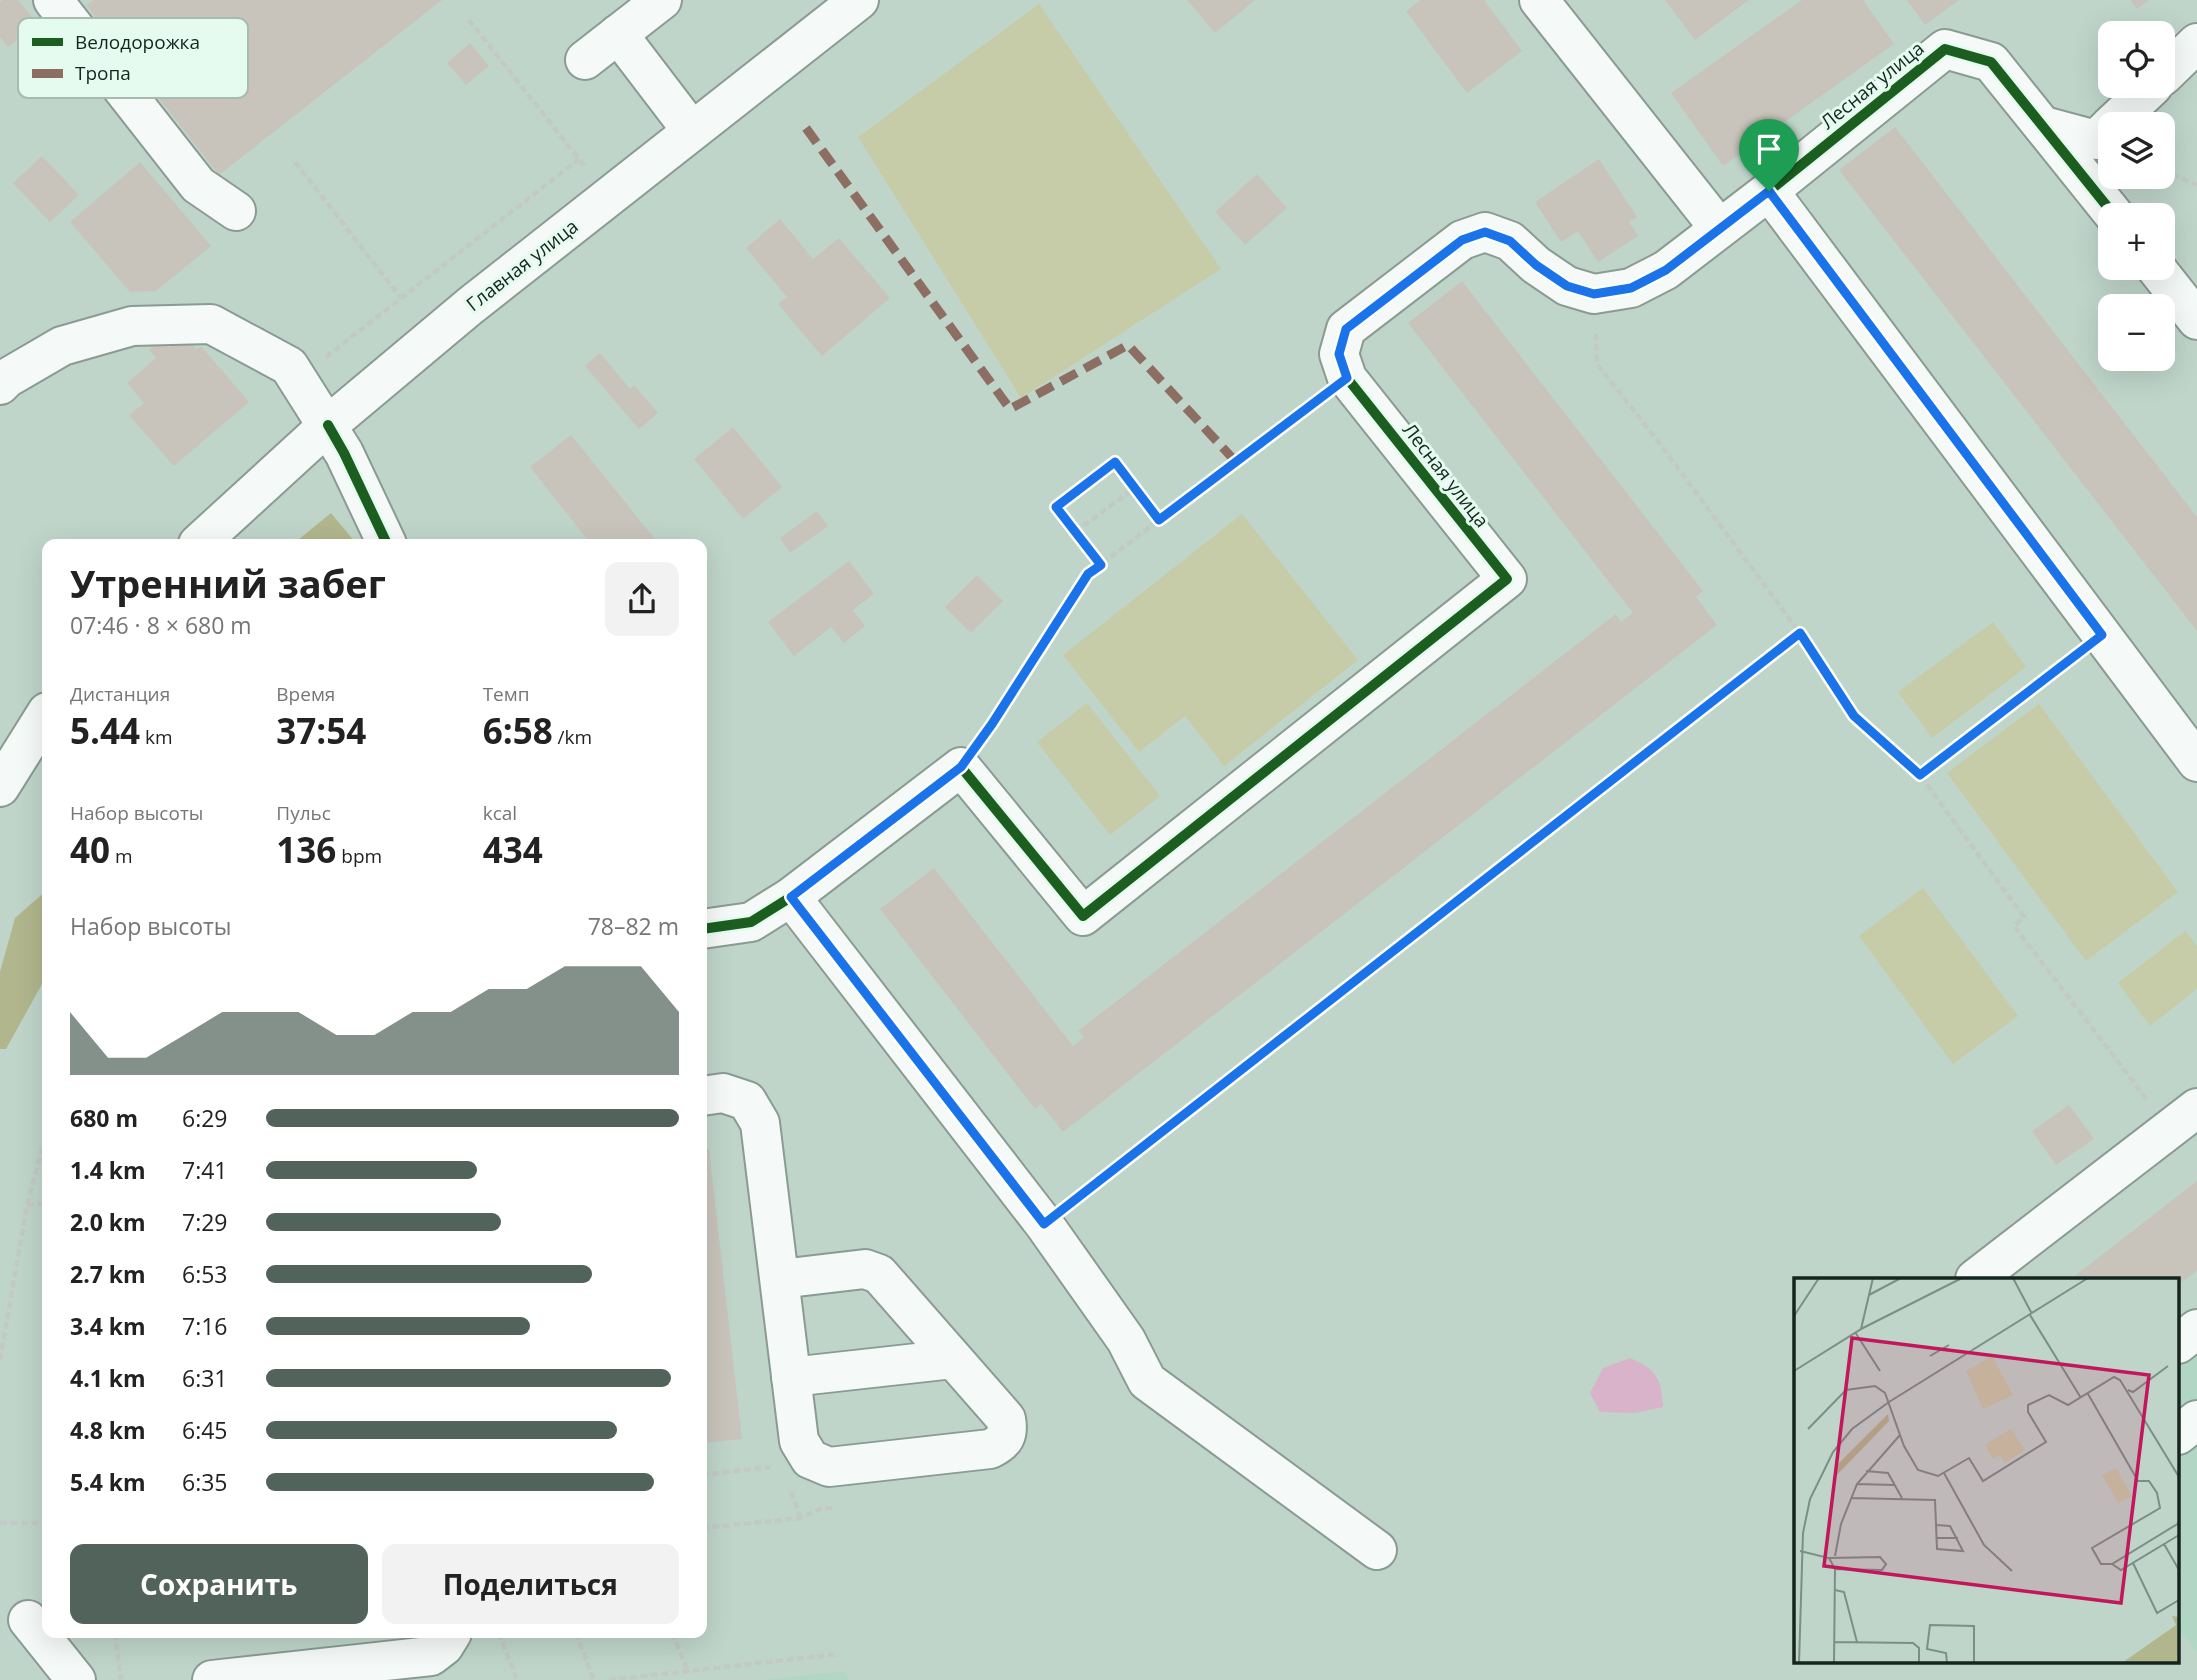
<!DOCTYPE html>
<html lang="ru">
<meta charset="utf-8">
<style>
:root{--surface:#fff;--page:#f2f2f2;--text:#222;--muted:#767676;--accent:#51635a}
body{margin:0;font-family:"Open Sans",sans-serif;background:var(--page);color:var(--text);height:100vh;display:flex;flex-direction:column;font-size:26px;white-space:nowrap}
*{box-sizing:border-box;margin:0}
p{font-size:23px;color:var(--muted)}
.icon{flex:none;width:38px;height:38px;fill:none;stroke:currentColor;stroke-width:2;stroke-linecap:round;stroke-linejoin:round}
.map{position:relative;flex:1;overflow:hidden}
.sheet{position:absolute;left:42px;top:539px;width:665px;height:1099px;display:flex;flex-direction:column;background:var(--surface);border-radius:14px;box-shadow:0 7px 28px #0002}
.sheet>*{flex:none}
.fabs{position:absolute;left:2098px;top:21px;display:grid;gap:14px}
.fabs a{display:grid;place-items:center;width:77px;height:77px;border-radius:14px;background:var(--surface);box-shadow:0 7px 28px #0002;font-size:35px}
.pin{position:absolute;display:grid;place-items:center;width:60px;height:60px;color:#fff;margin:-72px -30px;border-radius:50% 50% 50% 0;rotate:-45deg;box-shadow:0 0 7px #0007}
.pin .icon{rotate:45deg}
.round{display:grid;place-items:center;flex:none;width:74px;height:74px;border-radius:14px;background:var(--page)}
.summary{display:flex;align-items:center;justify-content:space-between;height:119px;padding:0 28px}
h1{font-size:38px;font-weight:700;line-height:52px}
.figures{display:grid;grid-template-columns:repeat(3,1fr);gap:10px;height:119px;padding:7px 28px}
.figures div{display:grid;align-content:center}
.figures b{font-size:35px;font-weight:700}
.figures small{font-size:19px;font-weight:400}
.figures p{font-size:19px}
.chart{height:196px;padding:14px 28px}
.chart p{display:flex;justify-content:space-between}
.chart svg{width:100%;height:126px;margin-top:7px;fill:var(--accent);opacity:.7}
.primary-button{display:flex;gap:14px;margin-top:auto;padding:14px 28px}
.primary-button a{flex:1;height:80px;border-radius:14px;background:var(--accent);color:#fff;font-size:28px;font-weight:700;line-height:80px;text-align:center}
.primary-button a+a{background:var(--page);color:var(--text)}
ul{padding:0 28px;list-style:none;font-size:23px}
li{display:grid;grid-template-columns:112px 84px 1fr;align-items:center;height:52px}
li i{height:18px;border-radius:9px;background:var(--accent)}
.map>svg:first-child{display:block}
.built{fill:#b1d7c4}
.green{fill:#c6cca7}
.forest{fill:#b1b68d}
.water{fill:#d8b3c9}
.building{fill:#c8c4bb}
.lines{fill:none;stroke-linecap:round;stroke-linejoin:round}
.minor-casing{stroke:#8a9b93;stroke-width:42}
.major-casing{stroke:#8a9b93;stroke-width:42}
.path{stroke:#c3c9c6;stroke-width:4.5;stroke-dasharray:7 3.5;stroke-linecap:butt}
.minor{stroke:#f5f9f7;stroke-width:38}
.major{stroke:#f5f9f7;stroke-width:38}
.quiet{stroke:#8d6e63;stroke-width:9;stroke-dasharray:18 9;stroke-linecap:butt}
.cycleway-casing{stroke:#e5fbef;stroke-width:15}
.cycleway{stroke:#1b5e20;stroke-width:10}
.route-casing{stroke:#fff;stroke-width:14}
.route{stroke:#1a73e8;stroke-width:9}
.labels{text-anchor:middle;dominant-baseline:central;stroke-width:6;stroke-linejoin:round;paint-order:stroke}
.street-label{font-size:19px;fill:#16261e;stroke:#e5fbef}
.inset-road{fill:none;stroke:#7b8f85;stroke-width:2}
.view{fill:#c2185b;fill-opacity:0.15;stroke:#c2185b;stroke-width:3.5}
.inset-edge{fill:none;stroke:#16261e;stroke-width:3.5}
.key{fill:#e5fbef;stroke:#a7bbb0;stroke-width:2}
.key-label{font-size:19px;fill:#16261e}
</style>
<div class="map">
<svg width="2197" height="1680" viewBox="0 0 2197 1680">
<rect width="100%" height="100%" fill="#bfd5ca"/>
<g class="built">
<polygon points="2197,1347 2197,1652 2178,1628 2178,1362"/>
<polygon points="845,1671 848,1680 765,1680"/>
</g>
<g class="green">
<polygon points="1039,4 1221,269 1021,398 858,137"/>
<polygon points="1242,514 1358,660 1224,766 1185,716 1139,752 1063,655"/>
<polygon points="1993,622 2026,667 1932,738 1898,692"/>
<polygon points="1087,703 1160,796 1110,835 1037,742"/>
<polygon points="2039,704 2178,892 2086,961 1947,773"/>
<polygon points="1923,888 2018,1016 1953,1064 1859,936"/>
<polygon points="2185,931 2197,946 2197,989 2150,1026 2118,983"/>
</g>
<g class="forest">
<polygon points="331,513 355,542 354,544 293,544"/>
<polygon points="47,890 47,975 6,1049 0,1049 0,972 15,918"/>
</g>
<path class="water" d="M 1630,1358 C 1657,1370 1661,1378 1663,1407 L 1635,1413 L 1600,1412 L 1590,1393 L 1603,1368 Z"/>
<g class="building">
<polygon points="2,0 18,0 37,23 8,47 0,37 0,2"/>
<polygon points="94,0 442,0 219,175 86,5"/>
<polygon points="1187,0 1255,0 1215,33"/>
<polygon points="1421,0 1484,0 1522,51 1467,93 1406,11"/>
<polygon points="1665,0 1749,0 1695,40"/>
<polygon points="1802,0 1863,0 1894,44 1723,166 1671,93"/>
<polygon points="1907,0 1959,0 1925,25"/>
<polygon points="2130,0 2149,0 2137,9"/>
<polygon points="470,43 489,66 466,85 447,63"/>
<polygon points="1895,127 2197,517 2197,631 1839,170"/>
<polygon points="42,156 79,195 50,222 13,183"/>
<polygon points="1599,159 1637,217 1629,222 1638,236 1598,262 1578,231 1561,242 1535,202"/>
<polygon points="140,162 211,246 156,291 130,292 70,222"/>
<polygon points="1257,174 1287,208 1245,245 1215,212"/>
<polygon points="780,219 813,259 839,238 890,298 822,356 778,304 787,297 746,248"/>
<polygon points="1462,281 1703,591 1696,597 1717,625 1063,1132 1041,1104 1035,1109 880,909 934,868 1073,1046 1084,1037 1078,1031 1616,614 1621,622 1633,613 1408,323"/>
<polygon points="162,339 169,348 178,341 192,344 197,349 201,346 249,402 174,466 129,415 144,403 127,383 156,358 149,350"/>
<polygon points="600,353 630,389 634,385 658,413 639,429 585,366"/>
<polygon points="733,427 782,487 743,519 694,459"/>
<polygon points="571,435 659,544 591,544 530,467"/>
<polygon points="817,511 828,526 790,553 780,538"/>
<polygon points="849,561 874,594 853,610 865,626 844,643 831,627 794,656 768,622"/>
<polygon points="977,575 1003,601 971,633 945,607"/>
<polygon points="2069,1105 2094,1139 2056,1165 2032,1131"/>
<polygon points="709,1149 742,1439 702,1443 702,1150"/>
<polygon points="2197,1181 2197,1270 2178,1285 2178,1279 2071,1279"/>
</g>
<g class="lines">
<g class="minor-casing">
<g id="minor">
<polyline points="53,0 198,185 236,211"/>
<polyline points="1539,0 1719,228"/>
<polyline points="618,34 692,131"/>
<polyline points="585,60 662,0"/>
<polyline points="2163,76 2197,43"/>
<polyline points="2112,124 2153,86"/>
<polyline points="2044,126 2096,140 2110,126"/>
<polyline points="1769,191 2197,762"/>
<polyline points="2156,268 2197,320"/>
<polyline points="0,385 7,378 62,346 132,326 211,324 289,366 344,453 387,544"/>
<polyline points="791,897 1044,1224 1126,1340 1147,1381 1377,1550"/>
<polyline points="702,929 751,922 791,897 961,767 1083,916 1507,579 1347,378 1339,354 1346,329 1462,240 1485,232 1510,241 1536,265 1567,286 1594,294 1631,288 1666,270 1769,191 1945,49 1991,62 2114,215"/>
<path d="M 702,1096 L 723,1093 L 747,1101 L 760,1123 L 799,1441 L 810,1459 L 829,1467 L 990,1449 C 1005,1442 1009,1435 1006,1419 L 879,1274 L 865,1269 L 780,1279"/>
<polyline points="1975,1279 2197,1108"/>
<polyline points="2178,1344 2197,1329"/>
<polyline points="791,1377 953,1359"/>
<polyline points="2178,1435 2197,1420"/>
<polyline points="28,1620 76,1680"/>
<polyline points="212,1680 431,1656 444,1646 452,1633"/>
</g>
</g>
<g class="major-casing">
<g id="major">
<polyline points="198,544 328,425 470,306 859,0"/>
<polyline points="0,787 47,712"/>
</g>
</g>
<g class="path">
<polyline points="469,20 586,168"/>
<polyline points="295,162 401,298"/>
<polyline points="2163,170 2197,185"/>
<polyline points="326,357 579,159"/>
<polyline points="1075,532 1135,488"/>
<polyline points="1101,565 1056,507 1115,462 1159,520"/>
<polyline points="1800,633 1854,716 1920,775 2024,917 2014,926 2148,1101"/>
<polyline points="984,736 1088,574 1318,400"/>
<polyline points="1920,775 2072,658"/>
<polyline points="1075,1200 1767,662 1800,633 1657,440 1597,364 1596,332"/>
<polyline points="27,1205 47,1203"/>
<polyline points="0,1360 27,1205 47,1130"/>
<polyline points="702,1475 770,1467"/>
<polyline points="791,1492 801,1518"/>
<polyline points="0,1523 47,1523"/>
<polyline points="702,1528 801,1518 820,1509 832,1508"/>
<polyline points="115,1633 121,1680"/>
<polyline points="499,1633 517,1680"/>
<polyline points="576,1633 594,1680"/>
<polyline points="672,1633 688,1671"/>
<polyline points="609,1680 839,1654"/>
</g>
<use href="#minor" class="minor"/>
<use href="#major" class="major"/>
<polyline class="quiet" points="806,128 1010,409 1128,345 1236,462"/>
<g class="cycleway-casing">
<g id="cycleway">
<polyline points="328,425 344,453 387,544"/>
<polyline points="702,929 751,922 791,897 961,767 1083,916 1507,579 1347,378 1339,354 1346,329 1462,240 1485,232 1510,241 1536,265 1567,286 1594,294 1631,288 1666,270 1769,191 1945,49 1991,62 2114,215"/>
</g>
</g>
<use href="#cycleway" class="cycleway"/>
</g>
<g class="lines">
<g class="route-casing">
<polygon id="route" points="1769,191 2102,635 1920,775 1854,716 1800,633 1044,1224 791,897 961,767 992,724 1088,574 1101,565 1056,507 1115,462 1159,520 1347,378 1339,354 1346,329 1462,240 1485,232 1510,241 1536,265 1567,286 1594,294 1631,288 1666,270"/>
</g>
<use href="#route" class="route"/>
</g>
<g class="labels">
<g class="street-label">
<text transform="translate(1872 85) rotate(-39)">Лесная улица</text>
<text transform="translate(522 265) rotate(-38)">Главная улица</text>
<text transform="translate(1446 475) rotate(52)">Лесная улица</text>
</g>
</g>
<g transform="translate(1794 1278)">
<rect width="385" height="385" fill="#bfd5ca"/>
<path d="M 198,78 L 219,117 L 189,131 L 172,93 ZM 217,151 L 231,172 L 211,185 L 206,177 L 199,181 L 191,167 ZM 322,190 L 338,218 L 324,225 L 308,197 Z" fill="#c6cca7"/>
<path d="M 94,136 L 95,143 L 38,202 L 45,185 ZM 378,338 L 385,339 L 385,385 L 328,385 L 382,347 Z" fill="#b1b68d"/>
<path class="inset-road" d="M 219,0 L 238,36M 75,17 L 107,0M 236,37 L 287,120M 0,38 L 25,0M 67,51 L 168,0M 61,54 L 86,93M 136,78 L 155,67M 0,93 L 67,51 L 79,0M 334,112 L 339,114 L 374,88M 294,116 L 344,203 L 355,203 L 363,215 L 366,230 L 298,270 L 307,286 L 318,286 L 385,245M 14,151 L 52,112 L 81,108 L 91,115 L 110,168 L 124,192 L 144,198 L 175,180 L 189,203 L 252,164 L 234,134 L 234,127 L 255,117 L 274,127 L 320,99 L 326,102 L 385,199M 72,193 L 94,195 L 108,220M 150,195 L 190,267 L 218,293M 63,206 L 101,207M 57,220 L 141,222 L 143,271 L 169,273 L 156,248 L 142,247M 142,260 L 164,260M 370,266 L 385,292M 6,273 L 35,280 L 41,291 L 88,292 L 92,286 L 86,279 L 35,280M 41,278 L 47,246 L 63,206 L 106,157M 339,285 L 363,335 L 385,322M 318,286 L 327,292 L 385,257M 41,312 L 50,314 L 63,364M 40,364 L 119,365 L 125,370 L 125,385M 5,385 L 9,255 L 16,221 L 39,174 L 58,151 L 95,124 L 294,0M 40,385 L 41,291M 153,385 L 152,375 L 133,371 L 136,347 L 180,348 L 180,385"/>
<path class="view" d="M 58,60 L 355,97 L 327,325 L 30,288 Z"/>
<rect width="385" height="385" class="inset-edge"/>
</g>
<rect x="18" y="18" width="230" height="80" rx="10" class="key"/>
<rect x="32" y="38" width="31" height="8" fill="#1b5e20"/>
<rect x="32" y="69" width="31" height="9" fill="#8d6e63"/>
<g class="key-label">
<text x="75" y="49">Велодорожка</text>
<text x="75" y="80">Тропа</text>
</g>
</svg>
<div class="fabs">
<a><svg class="icon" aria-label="locate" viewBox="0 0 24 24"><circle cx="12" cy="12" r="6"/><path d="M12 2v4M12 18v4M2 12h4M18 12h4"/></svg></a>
<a><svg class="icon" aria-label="layers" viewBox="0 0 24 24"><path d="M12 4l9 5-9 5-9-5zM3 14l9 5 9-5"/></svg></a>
<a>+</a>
<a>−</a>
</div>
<div class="pin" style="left:1769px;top:191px;background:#1e9e55"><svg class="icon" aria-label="arrive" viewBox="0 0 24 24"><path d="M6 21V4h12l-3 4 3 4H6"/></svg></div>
<section class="sheet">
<div class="summary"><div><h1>Утренний забег</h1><p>07:46 · 8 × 680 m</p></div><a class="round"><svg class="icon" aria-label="share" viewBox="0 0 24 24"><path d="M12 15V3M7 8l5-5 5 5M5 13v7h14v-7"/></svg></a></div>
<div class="figures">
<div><p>Дистанция</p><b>5.44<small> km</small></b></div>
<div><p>Время</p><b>37:54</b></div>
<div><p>Темп</p><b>6:58<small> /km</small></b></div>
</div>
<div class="figures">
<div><p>Набор высоты</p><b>40<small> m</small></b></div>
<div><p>Пульс</p><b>136<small> bpm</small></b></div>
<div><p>kcal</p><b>434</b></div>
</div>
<div class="chart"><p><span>Набор высоты</span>78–82 m</p>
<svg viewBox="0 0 160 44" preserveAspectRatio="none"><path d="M0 44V22L10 38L20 38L30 30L40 22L50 22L60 22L70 30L80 30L90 22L100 22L110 14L120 14L130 6L140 6L150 6L160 22V44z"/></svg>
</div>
<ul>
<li><b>680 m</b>6:29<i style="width:100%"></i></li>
<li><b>1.4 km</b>7:41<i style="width:51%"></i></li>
<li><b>2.0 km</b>7:29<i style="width:57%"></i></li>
<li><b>2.7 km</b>6:53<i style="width:79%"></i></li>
<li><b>3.4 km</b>7:16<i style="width:64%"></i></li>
<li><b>4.1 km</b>6:31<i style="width:98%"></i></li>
<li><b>4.8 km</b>6:45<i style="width:85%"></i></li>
<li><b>5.4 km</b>6:35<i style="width:94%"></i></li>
</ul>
<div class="primary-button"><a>Сохранить</a><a>Поделиться</a></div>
</section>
</div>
